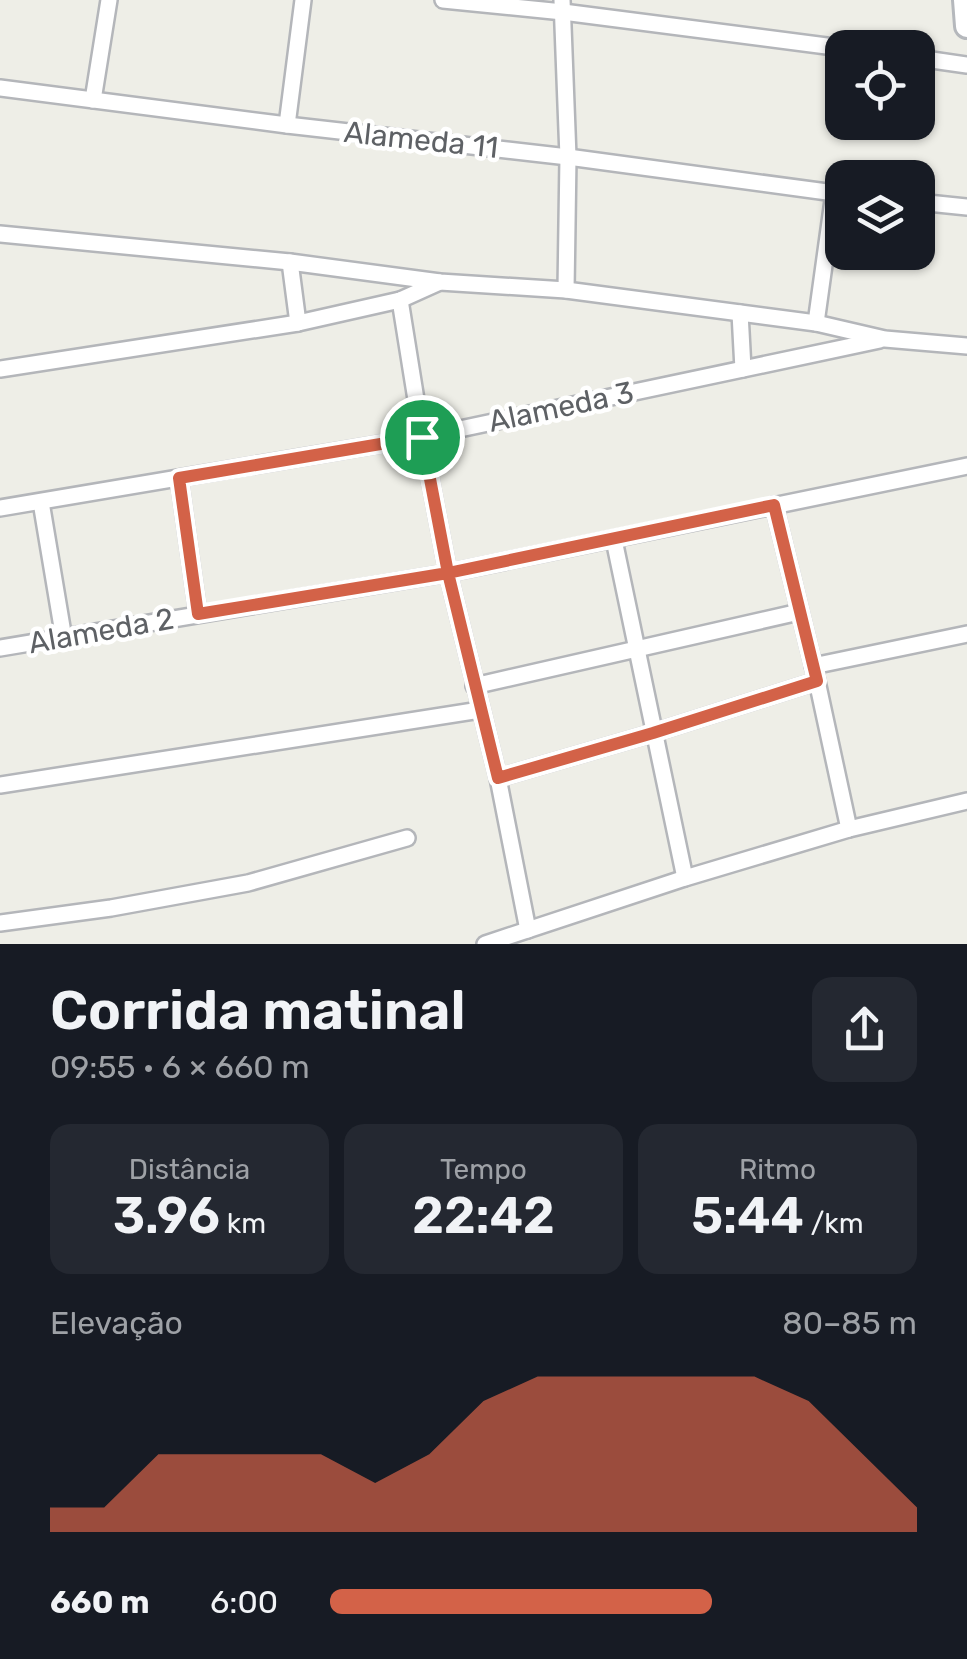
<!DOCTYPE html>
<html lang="pt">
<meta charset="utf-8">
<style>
:root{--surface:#171b24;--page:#242831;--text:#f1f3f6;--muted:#9ea1a6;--accent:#d36248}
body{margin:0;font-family:Rubik,sans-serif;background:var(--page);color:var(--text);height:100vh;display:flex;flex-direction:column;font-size:38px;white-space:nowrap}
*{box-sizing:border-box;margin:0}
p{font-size:32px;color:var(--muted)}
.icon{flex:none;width:55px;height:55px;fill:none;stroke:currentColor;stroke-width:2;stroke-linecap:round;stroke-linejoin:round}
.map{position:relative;height:944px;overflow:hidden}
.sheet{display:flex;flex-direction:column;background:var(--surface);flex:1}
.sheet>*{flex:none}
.buttons{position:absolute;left:825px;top:30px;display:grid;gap:20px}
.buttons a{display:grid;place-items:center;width:110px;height:110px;border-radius:20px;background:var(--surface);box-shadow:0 2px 8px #0004;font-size:50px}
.pin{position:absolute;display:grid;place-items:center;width:85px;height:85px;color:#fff;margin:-42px;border:5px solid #fff;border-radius:50%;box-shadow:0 2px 10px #0007}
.round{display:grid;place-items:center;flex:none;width:105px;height:105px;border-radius:20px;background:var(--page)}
.summary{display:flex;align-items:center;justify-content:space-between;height:170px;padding:0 50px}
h1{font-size:55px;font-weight:600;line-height:75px}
.metrics{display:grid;grid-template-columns:repeat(3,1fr);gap:15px;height:170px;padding:10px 50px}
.metrics div{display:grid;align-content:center;border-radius:20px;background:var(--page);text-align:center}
.metrics b{font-size:50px;font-weight:600}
.metrics small{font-size:28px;font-weight:400}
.metrics p{font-size:28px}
.chart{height:280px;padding:20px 50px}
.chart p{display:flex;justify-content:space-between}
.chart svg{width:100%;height:180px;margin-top:10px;fill:var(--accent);opacity:.7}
ul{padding:0 50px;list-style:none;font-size:32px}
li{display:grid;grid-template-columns:160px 120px 1fr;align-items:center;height:75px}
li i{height:25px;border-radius:12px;background:var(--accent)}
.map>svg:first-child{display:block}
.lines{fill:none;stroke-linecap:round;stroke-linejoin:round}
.street-casing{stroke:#b4b6ba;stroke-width:20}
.secondary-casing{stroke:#b5b8bc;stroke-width:28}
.street{stroke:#fff;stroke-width:15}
.secondary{stroke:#fff;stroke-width:22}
.route-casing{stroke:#fff;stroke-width:20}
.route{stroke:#d36248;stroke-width:12}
.labels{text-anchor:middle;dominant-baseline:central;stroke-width:9;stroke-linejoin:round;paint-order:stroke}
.street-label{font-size:30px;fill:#5e6165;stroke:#fff}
</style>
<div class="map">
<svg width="967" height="944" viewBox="0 0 967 944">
<rect width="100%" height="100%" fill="#eeeee7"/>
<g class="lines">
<g class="street-casing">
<g id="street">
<polyline points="443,0 563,12 842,48"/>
<polyline points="562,0 568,157 566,290"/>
<polyline points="918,58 967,65"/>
<polyline points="0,88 287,125 568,157 842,194"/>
<polyline points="93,100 109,0"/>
<polyline points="287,125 303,0"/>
<polyline points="918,202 967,207"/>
<polyline points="0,234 290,262 440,282 566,290 816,323 885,339 967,346"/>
<polyline points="290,262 298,323"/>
<polyline points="400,300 422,437 448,573 498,778 528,930"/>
<polyline points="740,313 743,369"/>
<polyline points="816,323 834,193"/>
<polyline points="0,369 298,323 400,300 440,282"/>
<polyline points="179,478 198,614"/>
<polyline points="41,502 64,639"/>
<polyline points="774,505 817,681 849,829"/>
<polyline points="0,508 422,437 880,340"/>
<polyline points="614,540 685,878"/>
<polyline points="0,648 448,573 967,466"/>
<polyline points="813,666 967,634"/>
<polyline points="474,686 799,612"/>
<polyline points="498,778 653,733 817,681"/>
<polyline points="0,785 480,710"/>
<polyline points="0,923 111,908 248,883 407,838"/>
<polyline points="485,944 685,878 849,829 967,801"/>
</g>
</g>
<g class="secondary-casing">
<polyline id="secondary" points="965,0 967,26"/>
</g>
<use href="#street" class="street"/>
<use href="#secondary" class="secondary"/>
</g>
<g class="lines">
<g class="route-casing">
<polyline id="route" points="422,437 179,478 198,614 448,573 498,778 653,733 817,681 774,505 448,573 422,437"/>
</g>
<use href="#route" class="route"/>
</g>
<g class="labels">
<g class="street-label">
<text transform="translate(421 140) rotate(6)">Alameda 11</text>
<text transform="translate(561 407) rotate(-12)">Alameda 3</text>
<text transform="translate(101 631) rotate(-10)">Alameda 2</text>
</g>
</g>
</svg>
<div class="buttons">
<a><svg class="icon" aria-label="locate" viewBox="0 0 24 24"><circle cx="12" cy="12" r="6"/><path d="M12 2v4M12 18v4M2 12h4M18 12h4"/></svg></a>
<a><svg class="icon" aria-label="layers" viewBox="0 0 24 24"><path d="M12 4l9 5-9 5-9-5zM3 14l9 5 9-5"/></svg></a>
</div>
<div class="pin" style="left:422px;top:437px;background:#1e9e55"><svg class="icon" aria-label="arrive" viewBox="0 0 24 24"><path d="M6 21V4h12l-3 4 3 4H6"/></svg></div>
</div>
<section class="sheet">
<div class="summary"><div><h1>Corrida matinal</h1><p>09:55 · 6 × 660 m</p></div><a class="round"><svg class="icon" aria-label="share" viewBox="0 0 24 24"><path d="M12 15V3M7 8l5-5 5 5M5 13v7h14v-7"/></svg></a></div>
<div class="metrics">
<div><p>Distância</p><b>3.96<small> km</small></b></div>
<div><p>Tempo</p><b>22:42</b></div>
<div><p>Ritmo</p><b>5:44<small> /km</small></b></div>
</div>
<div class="chart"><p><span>Elevação</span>80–85 m</p>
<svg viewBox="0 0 160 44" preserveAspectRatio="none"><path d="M0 44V38L10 38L20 25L30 25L40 25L50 25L60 32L70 25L80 12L90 6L100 6L110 6L120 6L130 6L140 12L150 25L160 38V44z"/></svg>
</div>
<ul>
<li><b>660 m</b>6:00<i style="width:65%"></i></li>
</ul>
</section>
